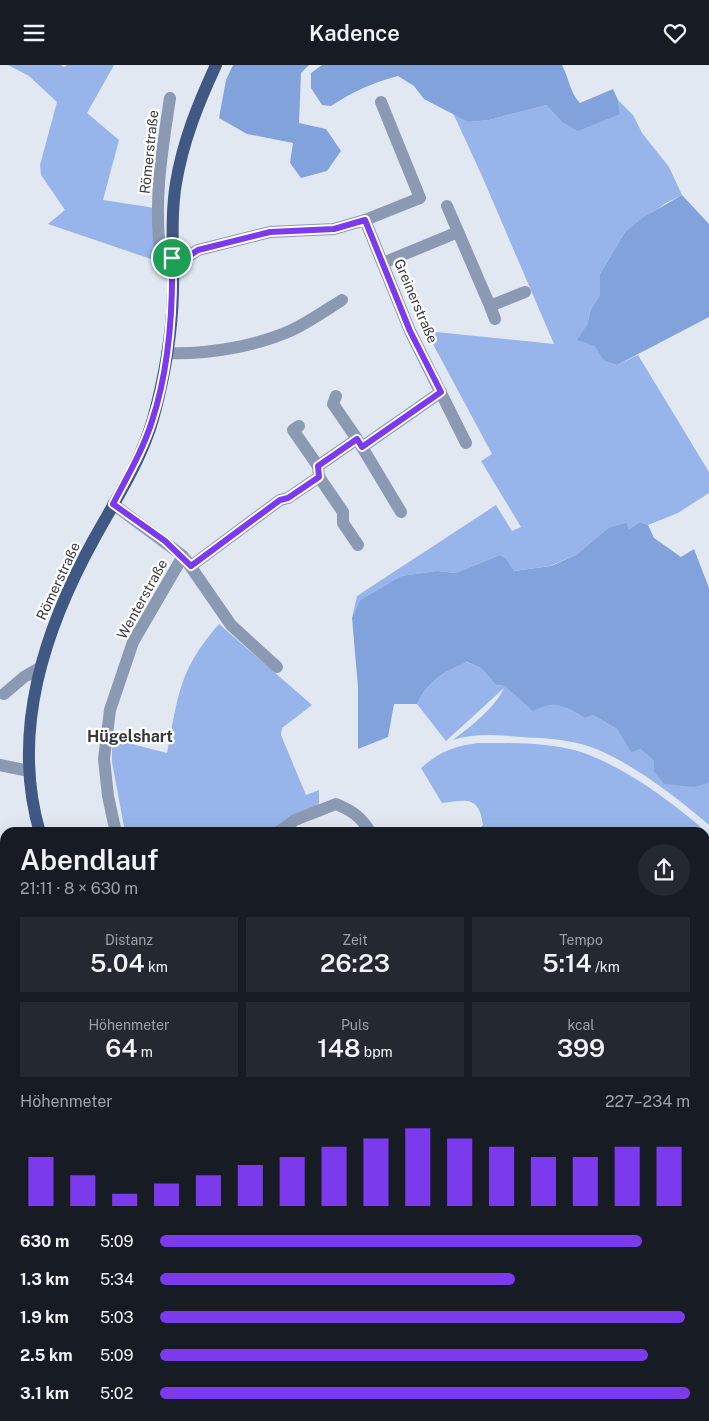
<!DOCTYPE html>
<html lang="de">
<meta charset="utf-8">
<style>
:root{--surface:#171b24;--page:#242831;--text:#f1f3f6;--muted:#9ea1a6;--accent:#7c3aed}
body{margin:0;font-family:"Public Sans",sans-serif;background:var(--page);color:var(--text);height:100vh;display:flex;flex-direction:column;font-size:19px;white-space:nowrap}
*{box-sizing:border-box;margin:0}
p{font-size:16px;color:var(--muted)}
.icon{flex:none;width:28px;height:28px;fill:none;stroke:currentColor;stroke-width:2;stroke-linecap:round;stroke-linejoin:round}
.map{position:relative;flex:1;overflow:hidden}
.drawer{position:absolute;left:0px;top:762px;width:710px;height:594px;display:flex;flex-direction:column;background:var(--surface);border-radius:15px 15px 0 0;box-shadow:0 5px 20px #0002}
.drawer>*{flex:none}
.pin{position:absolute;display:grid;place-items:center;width:42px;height:42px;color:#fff;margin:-21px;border:2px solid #fff;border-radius:50%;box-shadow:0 1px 5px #0007}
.round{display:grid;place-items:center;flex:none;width:52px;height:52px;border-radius:26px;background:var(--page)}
.overview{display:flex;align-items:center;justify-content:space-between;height:85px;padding:0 20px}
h1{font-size:28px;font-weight:600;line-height:38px}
.figures{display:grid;grid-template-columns:repeat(3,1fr);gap:8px;height:85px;padding:5px 20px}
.figures div{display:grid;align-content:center;border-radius:0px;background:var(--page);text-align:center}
.figures b{font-size:25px;font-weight:600}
.figures small{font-size:14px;font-weight:400}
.figures p{font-size:14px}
.chart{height:140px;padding:10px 20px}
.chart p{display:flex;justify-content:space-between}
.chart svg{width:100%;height:90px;margin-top:5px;stroke:var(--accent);stroke-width:6}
ul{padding:0 20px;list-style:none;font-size:16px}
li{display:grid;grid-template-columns:80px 60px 1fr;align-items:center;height:38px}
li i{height:12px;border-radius:6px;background:var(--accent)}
header{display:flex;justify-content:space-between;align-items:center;height:65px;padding:0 20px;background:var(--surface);font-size:22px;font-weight:600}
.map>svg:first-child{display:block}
.green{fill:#97b5ea}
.forest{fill:#82a2db}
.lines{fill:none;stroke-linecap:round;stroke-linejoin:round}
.river{stroke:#bbd0f4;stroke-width:20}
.minor{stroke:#8b99b3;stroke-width:12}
.major{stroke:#3f5884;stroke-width:12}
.route-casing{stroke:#fff;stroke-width:10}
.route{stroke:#7c3aed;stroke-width:6}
.labels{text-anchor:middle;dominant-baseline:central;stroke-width:4.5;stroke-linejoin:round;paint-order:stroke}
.street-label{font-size:14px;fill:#36383c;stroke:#fff}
.quarter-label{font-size:16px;font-weight:bold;fill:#36383c;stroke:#fff}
</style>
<header><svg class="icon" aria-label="menu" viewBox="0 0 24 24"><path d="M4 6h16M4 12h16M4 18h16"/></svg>Kadence<svg class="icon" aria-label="heart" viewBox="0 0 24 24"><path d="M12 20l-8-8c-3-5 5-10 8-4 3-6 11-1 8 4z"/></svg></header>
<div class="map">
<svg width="709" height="1356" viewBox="0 0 709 1356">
<rect width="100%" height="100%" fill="#e2e8f2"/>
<g class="green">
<polygon points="8,0 61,0 64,2 67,0 114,0 87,48 119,75 103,135 155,143 155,187 151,194 48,159 65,145 41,110 40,100 57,37 29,11"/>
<polygon points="618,35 633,50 642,68 669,102 682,130 666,138 625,167 600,209 600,230 591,244 587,260 604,296 617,300 638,290 709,407 709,428 678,448 648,460 640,457 629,464 608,463 576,490 550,501 514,506 506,493 500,490 456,508 437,506 401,511 360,535 352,553 357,531 496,440 512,466 521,462 481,396 492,389 426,266 554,279 482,111 453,48 468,57 489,55 546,40 562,57 620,49"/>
<path d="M 219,559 L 312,640 L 282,663 L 281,670 L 306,730 L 319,725 L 319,741 L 286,755 L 271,767 L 125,767 L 112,697 L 112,674 L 167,688 C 178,631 179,604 219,559 Z"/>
<path d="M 466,597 L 481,603 L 496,620 L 505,621 L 544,640 L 558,638 L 585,653 L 593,650 L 617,664 L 631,686 L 640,684 L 654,696 L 695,722 L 709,718 L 709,760 C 678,733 621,689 581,679 C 561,674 541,673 521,672 C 497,670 476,668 453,675 C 471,661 494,644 504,623 L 446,676 L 417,639 C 429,615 443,607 466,597 Z"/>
<path d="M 478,678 C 511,678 552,677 584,688 C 630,705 673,738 709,769 L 709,958 L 705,959 L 705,768 L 476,767 L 483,760 C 479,730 466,735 442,738 L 421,703 C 439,687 454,681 478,678 Z"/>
<polygon points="5,902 5,940 0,938 0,905"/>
<polygon points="0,958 5,959 5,1086 0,1094"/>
<polygon points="709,999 709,1053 705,1052 705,1007"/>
<polygon points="95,1351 325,1351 323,1356 99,1356"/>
<polygon points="441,1351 509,1351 511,1356 438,1356"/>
<polygon points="547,1351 622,1351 620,1356 545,1356"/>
</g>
<g class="forest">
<polygon points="233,0 309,0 301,8 299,58 326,64 341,86 327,106 301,113 290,98 293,78 247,69 219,53 226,15"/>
<path d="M 322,0 L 562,0 C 569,13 570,28 580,38 L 613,24 L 618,35 L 620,49 L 578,66 L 562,57 L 546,40 L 489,55 L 468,57 L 424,34 L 414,21 L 398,11 C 374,17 352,27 331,41 L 322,40 L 311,23 L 311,8 Z"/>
<polygon points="682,130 709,159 709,252 617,300 604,296 595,281 577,275 587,260 591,244 600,230 600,209 625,167 644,152"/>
<path d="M 640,457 L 648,460 L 654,473 L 681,492 L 694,484 L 709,523 L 709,718 L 695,722 L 664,719 L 654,706 L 654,696 L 640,684 L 631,687 L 617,664 L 593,650 L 585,653 C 564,641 556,634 533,646 L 505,621 L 496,620 L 481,603 L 467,597 C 443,607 429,615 417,639 L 394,639 L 388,672 L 358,684 L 358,622 L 352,553 L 360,535 L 401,511 L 437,506 L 456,508 L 500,490 L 506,493 L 514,506 L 551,501 L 576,490 L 608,463 L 626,458 L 629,464 Z"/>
</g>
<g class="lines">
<g class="river">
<polyline points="0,950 5,951"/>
<polyline points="705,1038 709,1039"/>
</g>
<g class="minor">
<path d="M 170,33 C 162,86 153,138 161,192 L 186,193 L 198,185 L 270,167 L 334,164 L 365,155 L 420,133 L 381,37"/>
<polyline points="447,141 490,241 525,227"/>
<polyline points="365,155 410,266 466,378"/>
<polyline points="383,198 458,167"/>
<polyline points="490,241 495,254"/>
<path d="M 167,288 C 206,290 257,281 292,265 C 309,257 326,245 342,235"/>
<polyline points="336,331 333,339 357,374"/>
<polyline points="299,361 293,365 318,401"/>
<polyline points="362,382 401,447"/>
<polyline points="319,412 343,447 343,458 358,480"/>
<polyline points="113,439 183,491 133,577 110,645 104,694 108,731 116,768"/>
<polyline points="186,495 231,560 277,602"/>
<polyline points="191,501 280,435 288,433 319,412 318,401 357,374 362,382 441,327"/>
<polyline points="4,629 24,612 38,604"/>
<polyline points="0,700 29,706"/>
<path d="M 277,768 L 295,755 L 336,739 C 353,746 361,752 371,768"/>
<polyline points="0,804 5,804"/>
<polyline points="0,1323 5,1320"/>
</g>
<g class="major">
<path d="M 40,768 C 10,666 45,563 94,474 C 115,436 141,396 153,354 C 164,314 172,269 173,227 C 174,191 170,154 176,118 C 183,76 198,39 216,0"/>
<polyline points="688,1351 698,1356"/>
</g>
</g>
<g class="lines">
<g class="route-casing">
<path id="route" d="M 365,155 L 410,266 L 441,327 L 362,382 L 357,374 L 318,401 L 319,412 L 288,433 L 280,435 L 191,501 L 165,476 L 113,439 C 127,412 143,385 152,356 C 169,304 173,247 172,193 L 186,193 L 198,185 L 270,167 L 334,164 Z"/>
</g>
<use href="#route" class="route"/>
</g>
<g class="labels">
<g class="street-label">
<text transform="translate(149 87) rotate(-84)">Römerstraße</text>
<text transform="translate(416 236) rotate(67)">Greinerstraße</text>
<text transform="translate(58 516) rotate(-65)">Römerstraße</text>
<text transform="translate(142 534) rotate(-61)">Wenterstraße</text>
</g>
<g class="quarter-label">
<text x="130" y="671">Hügelshart</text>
</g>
</g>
</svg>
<div class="pin" style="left:172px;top:193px;background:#1e9e55"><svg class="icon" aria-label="arrive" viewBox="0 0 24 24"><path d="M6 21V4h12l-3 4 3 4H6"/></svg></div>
<section class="drawer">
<div class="overview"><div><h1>Abendlauf</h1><p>21:11 · 8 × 630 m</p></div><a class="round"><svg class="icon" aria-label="share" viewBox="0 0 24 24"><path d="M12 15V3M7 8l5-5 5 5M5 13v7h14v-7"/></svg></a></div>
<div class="figures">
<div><p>Distanz</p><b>5.04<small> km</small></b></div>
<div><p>Zeit</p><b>26:23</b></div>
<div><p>Tempo</p><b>5:14<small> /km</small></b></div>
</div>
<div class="figures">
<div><p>Höhenmeter</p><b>64<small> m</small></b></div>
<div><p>Puls</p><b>148<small> bpm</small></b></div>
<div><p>kcal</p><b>399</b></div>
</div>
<div class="chart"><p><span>Höhenmeter</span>227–234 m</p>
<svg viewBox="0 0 160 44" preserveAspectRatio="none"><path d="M5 44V20M15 44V29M25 44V38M35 44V33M45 44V29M55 44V24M65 44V20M75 44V15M85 44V11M95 44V6M105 44V11M115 44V15M125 44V20M135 44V20M145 44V15M155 44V15"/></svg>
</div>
<ul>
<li><b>630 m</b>5:09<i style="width:91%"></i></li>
<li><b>1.3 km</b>5:34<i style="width:67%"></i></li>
<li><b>1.9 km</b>5:03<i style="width:99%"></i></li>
<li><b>2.5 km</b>5:09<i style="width:92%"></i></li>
<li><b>3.1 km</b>5:02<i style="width:100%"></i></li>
</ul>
</section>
</div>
